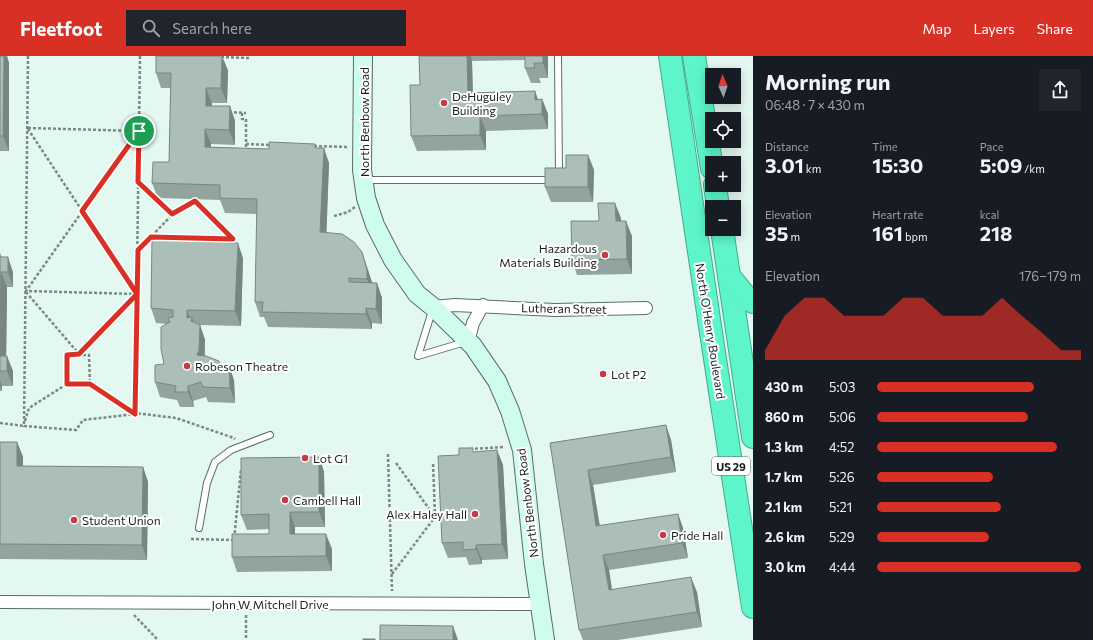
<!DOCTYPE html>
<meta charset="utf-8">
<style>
:root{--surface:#171b24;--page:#20242c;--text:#f1f3f6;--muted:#9ea1a6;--accent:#d93025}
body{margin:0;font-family:Commissioner,sans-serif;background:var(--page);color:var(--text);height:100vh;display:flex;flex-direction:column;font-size:15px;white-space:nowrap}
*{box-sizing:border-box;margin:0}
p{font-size:13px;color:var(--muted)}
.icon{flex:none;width:22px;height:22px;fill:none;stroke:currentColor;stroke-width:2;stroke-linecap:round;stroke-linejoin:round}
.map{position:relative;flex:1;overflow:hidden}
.drawer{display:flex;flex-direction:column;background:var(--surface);width:340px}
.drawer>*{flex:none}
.needle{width:26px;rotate:357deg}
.controls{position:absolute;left:705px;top:12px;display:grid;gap:8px}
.controls a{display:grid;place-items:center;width:36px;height:36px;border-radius:0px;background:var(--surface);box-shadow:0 2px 10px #0003;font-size:20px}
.pin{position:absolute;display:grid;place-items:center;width:34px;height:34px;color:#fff;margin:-17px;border:2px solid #fff;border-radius:50%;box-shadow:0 1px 4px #0007}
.round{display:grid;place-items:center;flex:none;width:42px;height:42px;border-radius:0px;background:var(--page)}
.head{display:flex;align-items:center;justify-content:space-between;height:68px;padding:0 12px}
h1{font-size:22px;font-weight:700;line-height:30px}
.metrics{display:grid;grid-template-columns:repeat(3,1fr);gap:6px;height:68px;padding:4px 12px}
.metrics div{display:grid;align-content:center}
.metrics b{font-size:20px;font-weight:700}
.metrics small{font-size:11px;font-weight:400}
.metrics p{font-size:11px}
.chart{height:112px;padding:8px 12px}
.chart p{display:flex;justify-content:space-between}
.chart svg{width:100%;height:72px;margin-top:4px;fill:var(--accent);opacity:.7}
ul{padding:0 12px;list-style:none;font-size:13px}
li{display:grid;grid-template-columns:64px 48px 1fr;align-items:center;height:30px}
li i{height:10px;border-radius:5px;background:var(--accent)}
header{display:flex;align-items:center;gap:24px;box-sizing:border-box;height:56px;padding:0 20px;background:var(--accent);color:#fff}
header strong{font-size:19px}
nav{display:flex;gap:22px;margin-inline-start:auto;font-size:14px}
.search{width:280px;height:36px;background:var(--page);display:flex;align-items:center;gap:10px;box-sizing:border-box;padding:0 14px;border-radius:0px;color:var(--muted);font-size:15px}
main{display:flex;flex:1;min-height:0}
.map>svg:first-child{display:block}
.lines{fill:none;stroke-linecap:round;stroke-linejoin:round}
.lane-casing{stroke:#5b6d66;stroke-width:8}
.street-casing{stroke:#5b6d66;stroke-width:14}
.secondary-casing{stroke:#5b6d66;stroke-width:20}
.highway-casing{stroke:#46ab8e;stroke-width:24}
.path{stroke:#7b8984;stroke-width:2.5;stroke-dasharray:3 2;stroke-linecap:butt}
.lane{stroke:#fff;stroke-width:6}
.street{stroke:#fff;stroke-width:12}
.secondary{stroke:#cefcef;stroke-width:18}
.highway{stroke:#5df5c9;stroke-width:22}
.wall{fill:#93a49e}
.shaded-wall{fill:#788681}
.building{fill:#abbfb8;stroke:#788681}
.route-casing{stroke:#fff;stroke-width:8}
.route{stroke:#d93025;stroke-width:5}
.poi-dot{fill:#c83845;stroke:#fff;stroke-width:1.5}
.labels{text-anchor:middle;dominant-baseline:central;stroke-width:4;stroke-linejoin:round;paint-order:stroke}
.shield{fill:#fff;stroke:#5f6462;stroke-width:1}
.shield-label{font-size:11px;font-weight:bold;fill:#1a211f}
.poi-label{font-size:12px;fill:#1a211f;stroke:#fff;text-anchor:start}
.street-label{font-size:12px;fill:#1a211f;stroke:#fff}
</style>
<header>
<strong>Fleetfoot</strong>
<div class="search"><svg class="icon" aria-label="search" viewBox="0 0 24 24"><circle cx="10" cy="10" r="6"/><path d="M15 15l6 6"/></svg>Search here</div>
<nav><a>Map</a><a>Layers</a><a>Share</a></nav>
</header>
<main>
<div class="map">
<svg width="753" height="584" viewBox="0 0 753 584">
<rect width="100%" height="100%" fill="#e3f8f0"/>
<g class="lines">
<g class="lane-casing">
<g id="lane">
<polyline points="558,0 559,120"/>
<polyline points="365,124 552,124"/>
<polyline points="432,255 418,300 465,286"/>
<polyline points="199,472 207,427 215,406 231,394 270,379"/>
</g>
</g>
<g class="street-casing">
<g id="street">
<polyline points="433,251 455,249 555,254 646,252"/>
<polyline points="468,286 473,267 483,249"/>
<polyline points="0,546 540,548"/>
</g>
</g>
<g class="secondary-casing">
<polyline id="secondary" points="363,0 362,114 366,142 375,169 393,204 417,238 433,251 473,290 497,325 510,355 522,394 534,508 545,584"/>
</g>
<g class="highway-casing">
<g id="highway">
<polyline points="670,0 710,270 753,551"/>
<polyline points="694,0 712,112"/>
<polyline points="715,129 718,151"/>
<polyline points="722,173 753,381"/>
<polyline points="729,220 746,241 753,246"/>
</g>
</g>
<g class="path">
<polyline points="28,0 24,370 76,374 83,364 135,358"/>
<polyline points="140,0 135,357 176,362 234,382 235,383"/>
<polyline points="221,1 249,2"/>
<polyline points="229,56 246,57"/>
<polyline points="242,57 242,63 246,63 246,95"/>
<polyline points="28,72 139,75 26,235 137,238"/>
<polyline points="246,88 271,89"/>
<polyline points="314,90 347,91"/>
<polyline points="334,160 348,156 355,151"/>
<polyline points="151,181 233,183 195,145 172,159"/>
<polyline points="138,194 172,159 139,127"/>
<polyline points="26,236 79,298 137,238 28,73"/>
<polyline points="67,328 67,299 89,299 90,328"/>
<polyline points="25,365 29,352 67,328 90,328 135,357"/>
<polyline points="0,367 24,370"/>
<polyline points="470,393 505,391"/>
<polyline points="388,398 392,535"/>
<polyline points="390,461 435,461 433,406"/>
<polyline points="191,483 234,484 241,413"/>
<polyline points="392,518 435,461 396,407"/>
<polyline points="134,559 158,584"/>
<polyline points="246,559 246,584"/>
</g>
<use href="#lane" class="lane"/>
<use href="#street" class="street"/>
<use href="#secondary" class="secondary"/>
<use href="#highway" class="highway"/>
</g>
<g class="wall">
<polygon points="0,0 7,0 9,7 9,95 0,95"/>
<polygon points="419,0 548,0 548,22 539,22 541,27 531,27 525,12 525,4 472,5 473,37 535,35 538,44 542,43 548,58 548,73 486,75 486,94 417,95 411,80 420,29"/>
<polygon points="228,14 227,47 212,47 212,50 230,50 235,65 235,89 211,88 211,91 269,93 317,92 329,107 326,177 367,211 372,227 377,227 382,242 382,268 372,267 372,273 268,271 264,261 260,261 255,246 257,158 225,157 220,144 158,142 152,127 169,106 171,32 161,32 156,17"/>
<polygon points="588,99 594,114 593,146 551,146 545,131 566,112"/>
<polygon points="621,162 621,165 632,180 632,218 577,219 572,204 599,165"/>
<polygon points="0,197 2,201 13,216 13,231 7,231 6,300 13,315 13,330 2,330 2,335 0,335"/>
<polygon points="243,202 241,270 200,269 205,284 205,300 219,305 220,308 234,324 235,347 208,346 206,341 193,345 194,351 180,351 177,344 160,341 155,326 164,308 167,268 156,267 151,252"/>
<polygon points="666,369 671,384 676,416 593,429 600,470 678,458 683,472 688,502 609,514 612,533 697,536 702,571 618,584 583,584 579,574 550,387"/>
<polygon points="0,386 17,386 23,401 23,410 143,411 148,426 147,504 0,503"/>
<polygon points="497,394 503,409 508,503 482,504 482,508 469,509 466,501 448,502 442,487 459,399 475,396"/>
<polygon points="319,401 324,416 325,471 295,471 295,478 332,493 332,515 237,516 232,501 269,478 269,473 247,474 241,459"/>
</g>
<g class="shaded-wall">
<polygon points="4,0 7,0 9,7 9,95 3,80"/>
<polygon points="222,0 228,14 227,47 221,32"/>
<polygon points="467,0 471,0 472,5 473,52 468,37"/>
<polygon points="543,0 548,0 548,22 543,7"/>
<polygon points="206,32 212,47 211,65 206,50"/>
<polygon points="535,35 540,50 535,44"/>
<polygon points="542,43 548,58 548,73 542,58"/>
<polygon points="230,50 235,65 235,89 229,74"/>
<polygon points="480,60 486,75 486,94 480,79"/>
<polygon points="205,73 211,88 210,106 205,91"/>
<polygon points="324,92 329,107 326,191 320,176"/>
<polygon points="588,99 594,114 593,146 588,131"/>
<polygon points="615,147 621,162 621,180 616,165"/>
<polygon points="626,165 632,180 632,218 627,203"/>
<polygon points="238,187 243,202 241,270 235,255"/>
<polygon points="362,196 373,229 373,238 367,223"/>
<polygon points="8,201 13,216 13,231 8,216"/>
<polygon points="1,216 7,231 6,315 0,300"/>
<polygon points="377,227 382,242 382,268 376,253"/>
<polygon points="366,252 372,267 372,273 366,258"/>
<polygon points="187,254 191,265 192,261 197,276 187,262"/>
<polygon points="200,269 205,284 204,308 197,299"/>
<polygon points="7,300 13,315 13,330 7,315"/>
<polygon points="229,309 234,324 235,347 230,332"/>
<polygon points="0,324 2,330 2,335 0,329"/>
<polygon points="188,330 193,345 194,351 188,336"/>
<polygon points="666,369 671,384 676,416 671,401"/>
<polygon points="17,386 23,401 23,425 17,410"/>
<polygon points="497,394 503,409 508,503 502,488"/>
<polygon points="319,401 324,416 325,471 319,456"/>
<polygon points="143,411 148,426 147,504 142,489"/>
<polygon points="588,414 593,429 602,485 596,470"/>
<polygon points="290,456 295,471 295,493 290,478"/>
<polygon points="678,458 683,472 688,502 682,487"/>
<polygon points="326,478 332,493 332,515 326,500"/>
<polygon points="476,489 482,504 482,508 476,493"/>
<polygon points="603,499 609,514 614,549 609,534"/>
<polygon points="691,521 697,536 702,571 697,556"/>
<polygon points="453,570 458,584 453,584"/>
</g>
<g class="building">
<polygon points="0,0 4,0 3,80 0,80"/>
<polygon points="156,0 222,0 221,32 206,32 206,50 230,50 229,74 205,73 205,91 269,93 269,86 315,88 315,92 324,92 320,176 342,178 354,186 362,196 367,214 367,223 349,222 349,226 377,227 376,253 366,252 366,258 262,256 263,246 255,246 257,143 220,142 220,129 152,127 153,106 169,106 171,17 156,17"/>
<polygon points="419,0 467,0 468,37 535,35 535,44 542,43 542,58 480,60 480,79 411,80 410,29 420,29"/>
<polygon points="525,0 543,0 543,7 534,7 535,12 525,12"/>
<polygon points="566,99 588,99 588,131 545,131 545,112 566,112"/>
<polygon points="598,147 615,147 616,165 626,165 627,203 572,204 571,165 599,165"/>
<polygon points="152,184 238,187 235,255 187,254 187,262 192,261 191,265 200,269 199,294 197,299 206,300 219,305 219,308 229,309 230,332 203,331 201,326 188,330 188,336 175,336 176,330 155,326 155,309 164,308 161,293 161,271 170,266 168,262 173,261 173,254 151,252"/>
<polygon points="0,201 8,201 8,216 1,216 0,300 7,300 7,315 0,315"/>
<polygon points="666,369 671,401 588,414 596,470 678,458 682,487 603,499 609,534 691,521 697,556 579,574 550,387"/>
<polygon points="0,386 17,386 17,410 143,411 142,489 0,488"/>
<polygon points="459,392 473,392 473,396 497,394 502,488 476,489 476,493 463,494 463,486 442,487 438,400 459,399"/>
<polygon points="319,401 319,456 290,456 290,478 326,478 326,500 232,501 232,478 269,478 269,458 241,459 241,402"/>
<polygon points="380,569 453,570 453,584 380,584"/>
<rect x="363" y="583" width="12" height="1"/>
</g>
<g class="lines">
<g class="route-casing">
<polyline id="route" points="139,75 82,155 137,238 79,298 67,299 67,328 90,328 135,358 138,194 151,181 233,183 195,145 172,158 138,126 139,75"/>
</g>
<use href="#route" class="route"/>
</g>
<g class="poi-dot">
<circle cx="444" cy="47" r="4"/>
<circle cx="605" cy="199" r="4"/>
<circle cx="187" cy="310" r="4"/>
<circle cx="603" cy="318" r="4"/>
<circle cx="305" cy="402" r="4"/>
<circle cx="285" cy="444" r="4"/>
<circle cx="475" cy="458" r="4"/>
<circle cx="74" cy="464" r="4"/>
<circle cx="663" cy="479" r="4"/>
</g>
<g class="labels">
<rect class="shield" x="712" y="401" width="38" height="18" rx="3"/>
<g class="shield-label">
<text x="731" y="410">US 29</text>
</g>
<g class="poi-label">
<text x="452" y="40">DeHuguley<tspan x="452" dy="14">Building</tspan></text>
<text x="597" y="192" text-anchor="end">Hazardous<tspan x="597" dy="14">Materials Building</tspan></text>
<text x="195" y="310">Robeson Theatre</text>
<text x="611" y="318">Lot P2</text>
<text x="313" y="402">Lot G1</text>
<text x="293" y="444">Cambell Hall</text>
<text x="467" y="458" text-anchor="end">Alex Haley Hall</text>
<text x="82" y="464">Student Union</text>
<text x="671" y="479">Pride Hall</text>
</g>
<g class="street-label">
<text transform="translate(364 66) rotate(-90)">North Benbow Road</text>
<text transform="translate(564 252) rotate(1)">Lutheran Street</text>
<text transform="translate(711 275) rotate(81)">North O'Henry Boulevard</text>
<text transform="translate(527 447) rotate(-97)">North Benbow Road</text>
<text x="270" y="548">John W Mitchell Drive</text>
</g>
</g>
</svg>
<div class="controls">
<a><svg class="needle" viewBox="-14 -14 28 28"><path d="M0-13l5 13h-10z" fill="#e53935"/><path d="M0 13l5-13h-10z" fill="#9ea1a6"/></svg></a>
<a><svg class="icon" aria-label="locate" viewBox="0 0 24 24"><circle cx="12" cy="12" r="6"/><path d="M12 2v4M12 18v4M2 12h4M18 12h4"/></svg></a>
<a>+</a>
<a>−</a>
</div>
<div class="pin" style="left:139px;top:75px;background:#1e9e55"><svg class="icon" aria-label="arrive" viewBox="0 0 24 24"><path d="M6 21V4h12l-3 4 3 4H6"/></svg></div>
</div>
<section class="drawer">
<div class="head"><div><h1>Morning run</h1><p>06:48 · 7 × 430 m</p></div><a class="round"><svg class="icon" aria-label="share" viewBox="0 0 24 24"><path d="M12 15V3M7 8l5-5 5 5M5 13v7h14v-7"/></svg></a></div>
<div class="metrics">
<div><p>Distance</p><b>3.01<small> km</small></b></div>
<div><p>Time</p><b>15:30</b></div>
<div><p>Pace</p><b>5:09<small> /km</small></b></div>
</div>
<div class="metrics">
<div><p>Elevation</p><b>35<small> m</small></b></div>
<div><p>Heart rate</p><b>161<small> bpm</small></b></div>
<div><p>kcal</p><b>218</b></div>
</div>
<div class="chart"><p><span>Elevation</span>176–179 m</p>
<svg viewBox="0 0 160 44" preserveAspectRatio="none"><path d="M0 44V38L10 17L20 6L30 6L40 17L50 17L60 17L70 6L80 6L90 17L100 17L110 17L120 6L130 17L140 27L150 38L160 38V44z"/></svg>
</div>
<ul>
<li><b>430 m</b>5:03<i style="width:77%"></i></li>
<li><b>860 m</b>5:06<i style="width:74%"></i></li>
<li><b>1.3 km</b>4:52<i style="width:88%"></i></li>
<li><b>1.7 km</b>5:26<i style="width:57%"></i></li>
<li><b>2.1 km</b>5:21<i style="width:61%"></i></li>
<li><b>2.6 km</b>5:29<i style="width:55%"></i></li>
<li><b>3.0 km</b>4:44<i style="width:100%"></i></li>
</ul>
</section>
</main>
